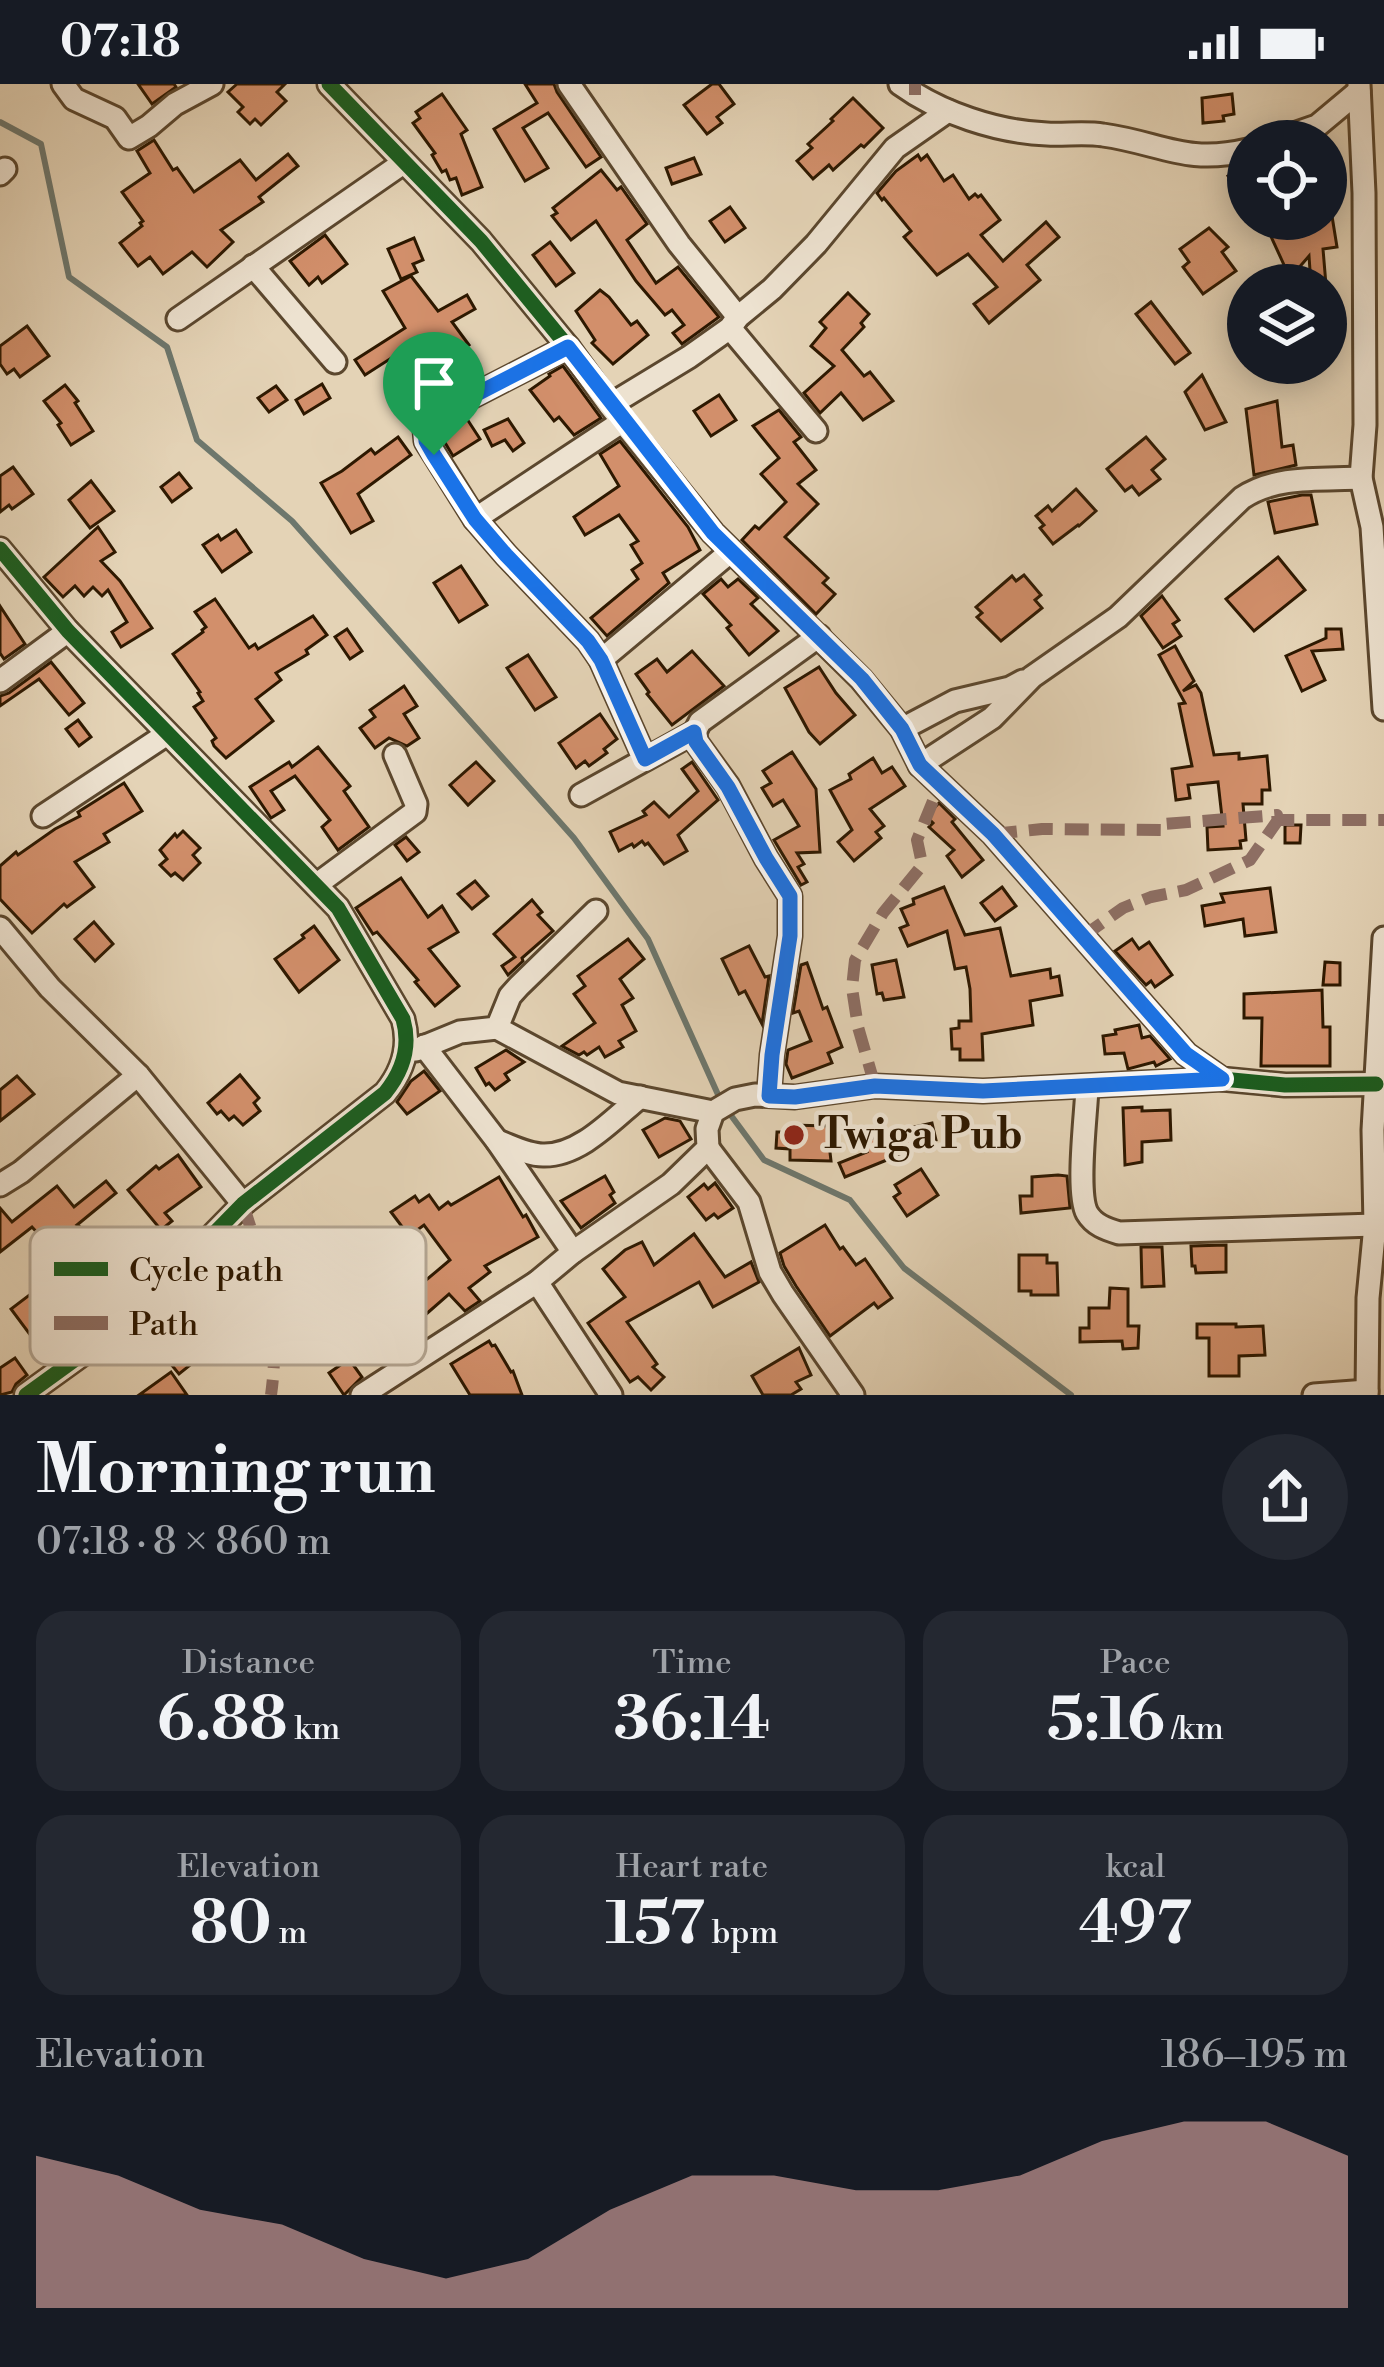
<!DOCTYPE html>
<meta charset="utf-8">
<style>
:root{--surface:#171b24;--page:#242831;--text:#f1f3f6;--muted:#9ea1a6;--accent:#c59692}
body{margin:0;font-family:"Libre Bodoni",serif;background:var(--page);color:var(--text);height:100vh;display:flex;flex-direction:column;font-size:45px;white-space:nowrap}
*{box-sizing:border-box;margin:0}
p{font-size:39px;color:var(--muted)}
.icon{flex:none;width:66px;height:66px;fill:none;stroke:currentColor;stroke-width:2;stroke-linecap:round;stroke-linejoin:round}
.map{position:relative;height:1311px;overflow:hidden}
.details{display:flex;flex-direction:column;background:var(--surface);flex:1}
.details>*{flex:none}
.controls{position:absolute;left:1227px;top:36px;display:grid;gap:24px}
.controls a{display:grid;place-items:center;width:120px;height:120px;border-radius:50%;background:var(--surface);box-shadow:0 6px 30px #0003;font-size:60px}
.pin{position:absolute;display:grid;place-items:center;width:102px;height:102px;color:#fff;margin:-123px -51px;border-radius:50% 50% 50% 0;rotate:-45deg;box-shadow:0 0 12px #0007}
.pin .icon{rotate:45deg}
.round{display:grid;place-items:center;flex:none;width:126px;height:126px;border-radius:63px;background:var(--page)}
.head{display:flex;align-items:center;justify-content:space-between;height:204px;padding:0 36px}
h1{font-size:66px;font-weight:700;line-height:90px}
.metrics{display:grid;grid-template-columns:repeat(3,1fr);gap:18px;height:204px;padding:12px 36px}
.metrics div{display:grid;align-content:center;border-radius:30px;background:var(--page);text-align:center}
.metrics b{font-size:60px;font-weight:700}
.metrics small{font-size:33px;font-weight:400}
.metrics p{font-size:33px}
.chart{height:336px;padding:24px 36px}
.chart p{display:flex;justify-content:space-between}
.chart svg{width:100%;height:216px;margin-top:12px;fill:var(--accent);opacity:.7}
.status{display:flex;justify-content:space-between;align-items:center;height:84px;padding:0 60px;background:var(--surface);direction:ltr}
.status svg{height:33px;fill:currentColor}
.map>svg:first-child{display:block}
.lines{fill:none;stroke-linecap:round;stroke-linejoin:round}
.stream{stroke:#6d776d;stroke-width:6}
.building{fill:#d28f6b;stroke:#2d1800;stroke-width:3}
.minor-casing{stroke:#5b472e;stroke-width:27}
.minor{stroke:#ede2d0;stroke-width:21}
.quiet{stroke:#8d6e63;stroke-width:12;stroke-dasharray:24 12;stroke-linecap:butt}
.cycleway-casing{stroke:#ede2d0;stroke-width:22}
.cycleway{stroke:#1b5e20;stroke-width:15}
.route-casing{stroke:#fff;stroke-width:24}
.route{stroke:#1a73e8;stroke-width:15}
.poi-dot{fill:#8f2418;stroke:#ede2d0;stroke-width:4.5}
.labels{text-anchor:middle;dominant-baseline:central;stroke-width:9;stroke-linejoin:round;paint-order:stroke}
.poi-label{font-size:42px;font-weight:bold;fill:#2d1800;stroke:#ede2d0;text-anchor:start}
.key{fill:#ede2d0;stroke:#b3a592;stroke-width:3}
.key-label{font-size:33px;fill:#2d1800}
</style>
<div class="status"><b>07:18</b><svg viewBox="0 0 49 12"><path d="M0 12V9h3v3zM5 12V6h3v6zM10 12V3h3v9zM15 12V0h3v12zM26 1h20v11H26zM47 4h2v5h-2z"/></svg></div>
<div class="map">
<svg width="1384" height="1311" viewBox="0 0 1384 1311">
<rect width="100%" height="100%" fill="#e4d3b6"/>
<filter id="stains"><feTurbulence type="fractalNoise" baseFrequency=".00167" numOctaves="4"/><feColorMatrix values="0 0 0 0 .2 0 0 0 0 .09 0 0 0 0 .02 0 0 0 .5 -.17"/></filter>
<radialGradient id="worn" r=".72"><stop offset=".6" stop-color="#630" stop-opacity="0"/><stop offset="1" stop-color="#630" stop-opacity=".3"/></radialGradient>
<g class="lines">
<g class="stream">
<polyline points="0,38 41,60 69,193 167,263 197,356 292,437 574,754 648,855 720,1015"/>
<polyline points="727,1026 764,1076 850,1116 904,1184 1071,1311"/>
</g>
</g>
<g class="building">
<polygon points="138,0 174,0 176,3 152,20"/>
<polygon points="237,0 285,0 277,8 286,17 261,41 255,35 250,40 238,28 243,23 228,8"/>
<polygon points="525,0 554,0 557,8 601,73 586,83 548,29 523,44 548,84 525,97 494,45 537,19"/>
<polygon points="712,0 719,0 734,20 717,33 722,39 707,50 684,21"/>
<polygon points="442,10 467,46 461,50 482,103 462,111 456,94 450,96 446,86 442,88 432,71 435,69 413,39 420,34 416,28"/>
<polygon points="1232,10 1234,30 1223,32 1224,37 1203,39 1202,14"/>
<polygon points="853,14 883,44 864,63 861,61 833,86 829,81 813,95 797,77 812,64 808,60 833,37 831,35"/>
<polygon points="154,56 173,86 177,84 194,108 240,76 256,96 288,70 298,82 259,113 263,118 221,146 233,158 207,183 192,168 163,190 150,173 138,182 120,159 142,142 140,139 143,137 122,108 150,89 137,67"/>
<polygon points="918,71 921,76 927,71 944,97 953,91 969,115 975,110 978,113 981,111 1000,136 981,151 1003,177 1046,138 1059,153 1027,181 1040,196 989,239 974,220 997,203 968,170 937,191 904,153 911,147 884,114 882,116 877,109 896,87"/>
<polygon points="694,74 701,90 672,100 666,84"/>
<polygon points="1248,83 1248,131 1228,92"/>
<polygon points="601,86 617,106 621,103 647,140 627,156 656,199 678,183 719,233 682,260 673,249 684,241 672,226 665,231 636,197 596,137 571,156 552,132 557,129 553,124"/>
<polygon points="730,123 745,144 725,158 710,137"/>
<polygon points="1332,132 1337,163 1323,165 1326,201 1311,201 1309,172 1290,194 1263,135 1326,135"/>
<polygon points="1209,144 1228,163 1222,168 1236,187 1203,210 1183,183 1189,178 1180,165"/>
<polygon points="325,151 347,180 322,199 318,193 309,201 290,177"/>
<polygon points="414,154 423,176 413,180 417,188 401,195 388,165"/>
<polygon points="550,158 574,189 556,202 533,171"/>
<polygon points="411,192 438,227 467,211 475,225 452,238 469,261 447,276 462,301 428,318 412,290 408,292 396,271 365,291 355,276 405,244 383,207"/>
<polygon points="600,206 609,213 631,241 637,237 648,251 613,280 592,259 595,256 576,227"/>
<polygon points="848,209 869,230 861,239 864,243 842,266 864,292 870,288 893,317 863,336 841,309 820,329 804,309 834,282 811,262 826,244 820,238"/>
<polygon points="1151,218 1190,269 1175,280 1136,230"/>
<polygon points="27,242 49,272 20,293 14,285 7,290 0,280 0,262"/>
<polygon points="563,282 601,334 574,351 559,333 554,337 530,306 550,292 549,290"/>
<polygon points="1202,291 1226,338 1205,346 1185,308"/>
<polygon points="322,300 330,314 304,330 296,316"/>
<polygon points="65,301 78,317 75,319 93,347 71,361 58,341 61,339 44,317"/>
<polygon points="276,302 287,316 269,328 258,314"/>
<polygon points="719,311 736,336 711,352 694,327"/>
<polygon points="1277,317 1282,363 1293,361 1296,381 1254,391 1246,325"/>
<polygon points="779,326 801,353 794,358 816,386 798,400 818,420 785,453 828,494 823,499 835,510 816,530 742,456 755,442 759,445 786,418 761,390 779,374 753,342"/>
<polygon points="467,335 480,355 453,372 441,352 443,349 442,347 457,337 459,340"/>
<polygon points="508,335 524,359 513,367 505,356 492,362 484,346"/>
<polygon points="398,353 411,371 358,410 373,437 351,449 321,399 342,387 371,365 375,370"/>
<polygon points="1146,353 1165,375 1152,386 1160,395 1139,411 1132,402 1125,407 1107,385"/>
<polygon points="620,357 688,443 700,466 663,489 669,499 607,552 591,534 638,495 632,486 642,479 631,461 638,457 619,431 585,451 574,433 619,402 600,370"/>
<polygon points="13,383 33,410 12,425 9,421 0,428 0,392"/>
<polygon points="179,389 191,404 172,418 161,403"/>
<polygon points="91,397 114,427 90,444 69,416"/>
<polygon points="1076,405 1096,427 1079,442 1078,441 1053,460 1040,444 1044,441 1036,432 1048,422 1052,427"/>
<polygon points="1302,411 1311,411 1317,440 1275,449 1268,418"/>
<polygon points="98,443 115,468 101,477 120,497 152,544 121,563 112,548 127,538 108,506 102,512 93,503 84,512 75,502 63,513 44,493"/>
<polygon points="236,446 251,468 222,488 203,461 218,451 221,456"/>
<polygon points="1278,473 1305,506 1254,547 1226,515"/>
<polygon points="461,482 487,521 459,538 434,499"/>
<polygon points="1024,491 1041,511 1035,516 1042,524 1001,557 977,533 982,529 976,523 1012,492 1016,497"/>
<polygon points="721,495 728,503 738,495 758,514 751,520 778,547 749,571 727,544 731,541 703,510"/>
<polygon points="1162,512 1179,536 1173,540 1181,552 1163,564 1141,532"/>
<polygon points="215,515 249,564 255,560 258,565 313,532 327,551 306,566 308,570 276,589 281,596 256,615 273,637 226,674 214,662 212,657 216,654 194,623 203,617 198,609 200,608 173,570 203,548 202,546 206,543 195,528"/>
<polygon points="0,522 25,560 4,575 0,569"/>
<polygon points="347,545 362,567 350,575 335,553"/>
<polygon points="1326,545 1341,545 1343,565 1312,567 1325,596 1302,607 1286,572 1326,554"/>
<polygon points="1175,562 1194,597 1183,607 1196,601 1201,609 1214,671 1239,669 1239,675 1267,672 1270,706 1262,706 1262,720 1243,720 1246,756 1240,757 1241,764 1208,766 1207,743 1223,742 1218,698 1188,701 1190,714 1176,716 1172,685 1192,682 1179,620 1185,619 1159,571"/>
<polygon points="692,567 724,602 672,641 647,610 649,608 636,590 657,575 667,588"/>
<polygon points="528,571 556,613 535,626 507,584"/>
<polygon points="51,578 84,619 69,631 39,595 0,622 0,612 9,609"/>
<polygon points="819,583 836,609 855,631 820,660 809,648 785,604"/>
<polygon points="404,602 417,622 404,630 419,654 407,662 389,654 375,664 360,644 375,633 370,626"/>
<polygon points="600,630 617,655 604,665 607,669 589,682 585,677 576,684 559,659"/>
<polygon points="78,636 91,653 79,662 66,645"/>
<polygon points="318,663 350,702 344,707 369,743 338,766 322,743 330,736 295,692 271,707 284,726 271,734 250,703 289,678 292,683"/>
<polygon points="792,668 816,705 820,768 797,769 804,780 798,783 807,798 801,801 774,756 799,742 783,716 773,722 762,704 771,699 763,687"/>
<polygon points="873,674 882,689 892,683 905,702 870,725 884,742 876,748 881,754 854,777 838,758 852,746 830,706 851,695 849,690"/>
<polygon points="476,678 494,697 468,721 450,701"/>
<polygon points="692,678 718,716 678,751 687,767 664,780 648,759 645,761 642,757 634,763 632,760 619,767 610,748 646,731 643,727 654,718 669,733 698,707 682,685"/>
<polygon points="124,699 142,727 104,750 109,758 75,778 94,803 67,823 64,820 32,849 0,815 0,782 16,768 18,771 55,745 80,732 78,728"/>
<polygon points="939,719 955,735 952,738 983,776 962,793 947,772 954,766 929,743 933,739 926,732"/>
<polygon points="1285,741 1301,741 1300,759 1285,759"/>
<polygon points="183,747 200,764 193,771 200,779 183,796 175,789 171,792 160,781 167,775 160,766 175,750 177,753"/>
<polygon points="406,753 419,768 407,777 395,761"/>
<polygon points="401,794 428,833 442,822 458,848 429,865 459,902 435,922 415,898 418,896 377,848 373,850 356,824"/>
<polygon points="475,797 488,812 472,825 458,810"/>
<polygon points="944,803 965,851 1000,844 1011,892 1050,885 1051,894 1059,892 1062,911 1030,917 1033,941 982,950 983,976 960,976 960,965 952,965 951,945 959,944 959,937 971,937 970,905 966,883 955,885 947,847 908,862 900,844 908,841 901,825 914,820 913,815"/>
<polygon points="1002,803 1016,822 995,837 981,819"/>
<polygon points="1270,804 1276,848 1245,852 1243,835 1205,842 1202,822 1224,818 1221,810"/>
<polygon points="532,816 542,828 538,831 553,847 522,874 523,877 508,891 502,882 515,873 494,850"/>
<polygon points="94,838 113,860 95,877 75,855"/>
<polygon points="314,842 339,876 299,908 275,875 304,854 302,851"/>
<polygon points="628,855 644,875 620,895 633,914 622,921 636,947 619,957 623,963 605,973 599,963 587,971 584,968 579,971 562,962 595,939 574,910 585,902 578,892"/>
<polygon points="1132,855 1139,865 1149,858 1172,891 1155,903 1151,897 1146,901 1115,867"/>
<polygon points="749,862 765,893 769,892 762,940 745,907 739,910 722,875"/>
<polygon points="896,876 904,913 884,916 882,909 877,910 872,881"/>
<polygon points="1325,878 1340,879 1340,901 1323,901"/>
<polygon points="807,879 823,925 827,923 842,963 828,969 832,979 792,994 786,980 788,966 811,957 799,927 793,929 801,881"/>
<polygon points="1322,906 1323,943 1330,943 1330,982 1261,982 1262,934 1244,934 1244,910"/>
<polygon points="1139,941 1142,954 1150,952 1170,975 1156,982 1154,978 1128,985 1124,969 1105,970 1103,952 1116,950 1115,946"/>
<polygon points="506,966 524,978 505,990 509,996 495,1006 489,999 486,1001 476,984"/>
<polygon points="424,987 440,1007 407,1030 397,1018 411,997"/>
<polygon points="240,991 259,1014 254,1019 260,1027 243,1041 234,1032 229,1036 221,1027 217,1030 208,1019"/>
<polygon points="17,992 34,1010 0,1037 0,1006"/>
<polygon points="1142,1023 1142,1027 1170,1026 1171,1056 1142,1058 1142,1078 1125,1081 1123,1024"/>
<polygon points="665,1034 680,1037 691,1055 659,1073 643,1046"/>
<polygon points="932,1039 936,1056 845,1093 839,1079 867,1068 863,1058 883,1050"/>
<polygon points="791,1041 827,1042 831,1077 790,1076 790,1065 776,1064 777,1048 790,1048"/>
<polygon points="178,1071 201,1103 165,1129 172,1137 161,1146 128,1106 156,1082 159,1085"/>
<polygon points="921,1085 938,1111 907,1132 894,1113 900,1109 895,1101"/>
<polygon points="1058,1091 1067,1092 1070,1124 1021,1129 1020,1112 1032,1112 1032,1093"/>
<polygon points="605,1092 614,1108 610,1111 615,1119 581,1144 561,1117"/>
<polygon points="499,1093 523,1133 526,1131 538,1153 485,1182 490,1188 469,1204 480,1217 465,1227 449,1210 424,1232 405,1207 421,1193 425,1197 450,1176 424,1141 409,1152 391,1128 415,1112 419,1118 429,1111 439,1125 448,1118 451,1121"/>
<polygon points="106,1097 116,1109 77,1141 80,1143 53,1166 32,1143 0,1168 0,1124 12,1138 57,1102 74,1123"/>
<polygon points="715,1099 733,1124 718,1134 714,1130 706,1136 688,1113 704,1100 708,1105"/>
<polygon points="825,1141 840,1165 843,1163 856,1181 865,1175 892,1214 878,1224 874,1219 830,1252 796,1202 784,1182 780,1169"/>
<polygon points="694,1150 725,1193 751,1178 759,1198 713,1223 699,1198 627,1238 657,1280 653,1283 664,1293 651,1306 638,1293 630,1298 588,1239 625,1213 603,1185 625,1166 642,1158 654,1181"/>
<polygon points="1226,1161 1226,1188 1196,1189 1195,1182 1192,1182 1191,1162"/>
<polygon points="1141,1163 1162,1163 1164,1202 1142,1203"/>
<polygon points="1019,1171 1047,1171 1047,1179 1057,1179 1058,1211 1031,1211 1031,1207 1019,1207"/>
<polygon points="1110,1204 1128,1205 1128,1242 1139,1242 1138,1264 1123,1265 1122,1257 1080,1258 1080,1244 1089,1244 1089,1224 1109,1224"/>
<polygon points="32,1209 55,1240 34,1256 11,1225"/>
<polygon points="180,1238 203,1262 190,1274 194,1278 179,1290 151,1256 166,1244 169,1248"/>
<polygon points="1197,1240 1236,1240 1236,1243 1263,1242 1265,1271 1239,1272 1239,1292 1209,1292 1209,1254 1197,1254"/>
<polygon points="489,1257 492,1262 495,1261 511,1288 513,1287 522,1311 470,1311 451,1280"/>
<polygon points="799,1264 811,1291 796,1298 801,1305 791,1311 763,1311 752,1292"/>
<polygon points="15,1274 27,1291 16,1300 12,1308 0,1311 0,1284"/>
<polygon points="349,1275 362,1293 344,1311 329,1289"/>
<polygon points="171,1288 187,1311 139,1311"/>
</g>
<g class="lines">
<g class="minor-casing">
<g id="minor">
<polyline points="63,0 74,15 115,34 129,54 149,42 175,20 212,0"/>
<polyline points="329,0 481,157 568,263 610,321 713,449 861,595 902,645 920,681 993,750 1186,970 1222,995 1285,1001 1376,1000"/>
<polyline points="569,0 679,160 738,233"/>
<path d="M 900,0 C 940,29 997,48 1047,50 C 1065,51 1085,48 1103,51 C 1161,59 1185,81 1248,66"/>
<polyline points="1359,0 1364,109 1365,341 1361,394 1372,443 1384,625"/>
<polyline points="1274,57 1317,42 1359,7"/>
<polyline points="0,90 5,85"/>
<polyline points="253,182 335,278"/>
<polyline points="178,235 403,79"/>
<polyline points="730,244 816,347"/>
<polyline points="568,263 432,333 425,346 426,357 475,435 506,471 588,557 601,576 645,675"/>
<polyline points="610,321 689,273 730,244 738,233 772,205 816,160 895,64 948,27"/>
<polyline points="475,435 623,337"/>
<path d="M 0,465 L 68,547 L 338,824 L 403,935 C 411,963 403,987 385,1009 L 243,1120 L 145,1220 L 84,1269 L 26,1311"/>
<polyline points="601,576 730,468"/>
<polyline points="0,597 68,547"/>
<polyline points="902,645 955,617 1010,604 1023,597"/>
<path d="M 920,681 L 992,634 L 1032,593 L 1118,533 L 1242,414 C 1276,391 1321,396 1361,394"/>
<polyline points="581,711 695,648"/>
<polyline points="43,732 167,650"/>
<polyline points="316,801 415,728 416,720 395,671"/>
<polyline points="0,844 50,904 138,991 243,1120"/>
<polyline points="497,944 618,1009 713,1028"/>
<polyline points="424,962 497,1057 573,1168"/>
<polyline points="416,966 460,948 497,944 510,912 519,902 596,827"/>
<path d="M 1087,1004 C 1086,1031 1076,1108 1087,1129 C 1094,1141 1106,1145 1119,1149 L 1375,1141"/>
<polyline points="769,1011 772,971 790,852 790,812 766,774 728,702 696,658 695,648 700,638 819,552"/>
<path d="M 497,1057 C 511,1062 528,1071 543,1071 C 580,1072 613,1035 640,1013"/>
<polyline points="708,1064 749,1118 770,1188 783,1210 853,1311"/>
<polyline points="0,1101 21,1088 138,991"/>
<polyline points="537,1198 611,1311"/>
<polyline points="362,1311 537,1198 573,1168 671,1100 708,1064 707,1045 713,1028 735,1015 755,1011 795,1013 875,1002 983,1007 1222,995"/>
<polyline points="1314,1311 1367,1307"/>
<polyline points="1367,1311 1368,1214 1375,1141 1373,1046 1384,854"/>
</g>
</g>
<use href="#minor" class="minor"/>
<g class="quiet">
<polyline points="915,11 915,0"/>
<polyline points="993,750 1042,745 1164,746 1164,740 1277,731 1278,736 1384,736"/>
<polyline points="1082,853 1123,824 1151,813 1186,806 1250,776 1278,736"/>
<polyline points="875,1002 858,943 852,904 855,876 883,829 919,785 921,775 917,756 940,700"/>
<path d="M 243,1120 C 265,1188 281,1240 271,1311"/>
</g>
<g class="cycleway-casing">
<g id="cycleway">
<polyline points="329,0 481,157 568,263 610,321 713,449 861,595 902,645 920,681 993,750 1186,970 1222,995 1285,1001 1376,1000"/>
<path d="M 0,465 L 68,547 L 338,824 L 403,935 C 411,963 403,987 385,1009 L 243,1120 L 145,1220 L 84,1269 L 26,1311"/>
</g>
</g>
<use href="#cycleway" class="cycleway"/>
</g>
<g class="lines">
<g class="route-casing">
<polygon id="route" points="568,263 713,449 862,595 902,645 920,681 993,750 1186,970 1222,995 983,1007 875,1002 795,1013 769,1012 772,971 790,852 790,812 766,774 728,703 696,658 694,648 645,675 601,576 588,557 506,471 475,435 434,371 426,357 425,346 432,333"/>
</g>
<use href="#route" class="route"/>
</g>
<circle class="poi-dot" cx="794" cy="1051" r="12"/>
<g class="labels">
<g class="poi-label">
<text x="818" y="1051">Twiga Pub</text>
</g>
</g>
<rect x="30" y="1143" width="396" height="138" rx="18" class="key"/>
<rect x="54" y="1178" width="54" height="14" fill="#1b5e20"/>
<rect x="54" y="1232" width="54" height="14" fill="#8d6e63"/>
<g class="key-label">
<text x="129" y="1197">Cycle path</text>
<text x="129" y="1251">Path</text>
</g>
<rect width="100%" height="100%" filter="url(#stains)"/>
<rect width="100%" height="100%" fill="url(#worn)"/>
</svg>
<div class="controls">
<a><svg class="icon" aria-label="locate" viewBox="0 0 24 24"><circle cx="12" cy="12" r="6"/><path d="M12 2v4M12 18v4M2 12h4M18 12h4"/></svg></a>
<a><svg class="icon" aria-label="layers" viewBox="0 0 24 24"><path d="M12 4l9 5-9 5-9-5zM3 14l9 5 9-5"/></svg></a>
</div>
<div class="pin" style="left:434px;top:371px;background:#1e9e55"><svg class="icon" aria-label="arrive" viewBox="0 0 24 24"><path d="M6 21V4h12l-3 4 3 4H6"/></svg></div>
</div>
<section class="details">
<div class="head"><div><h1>Morning run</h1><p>07:18 · 8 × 860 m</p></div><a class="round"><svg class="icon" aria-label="share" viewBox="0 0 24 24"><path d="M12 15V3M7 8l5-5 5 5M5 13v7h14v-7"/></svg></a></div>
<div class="metrics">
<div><p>Distance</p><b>6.88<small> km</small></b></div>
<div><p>Time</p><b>36:14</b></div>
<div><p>Pace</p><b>5:16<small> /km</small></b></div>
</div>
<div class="metrics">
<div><p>Elevation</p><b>80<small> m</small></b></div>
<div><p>Heart rate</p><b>157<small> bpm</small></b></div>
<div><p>kcal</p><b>497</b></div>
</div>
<div class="chart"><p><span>Elevation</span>186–195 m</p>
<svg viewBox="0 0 160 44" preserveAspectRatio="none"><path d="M0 44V13L10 17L20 24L30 27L40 34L50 38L60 34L70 24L80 17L90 17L100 20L110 20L120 17L130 10L140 6L150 6L160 13V44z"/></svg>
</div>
</section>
